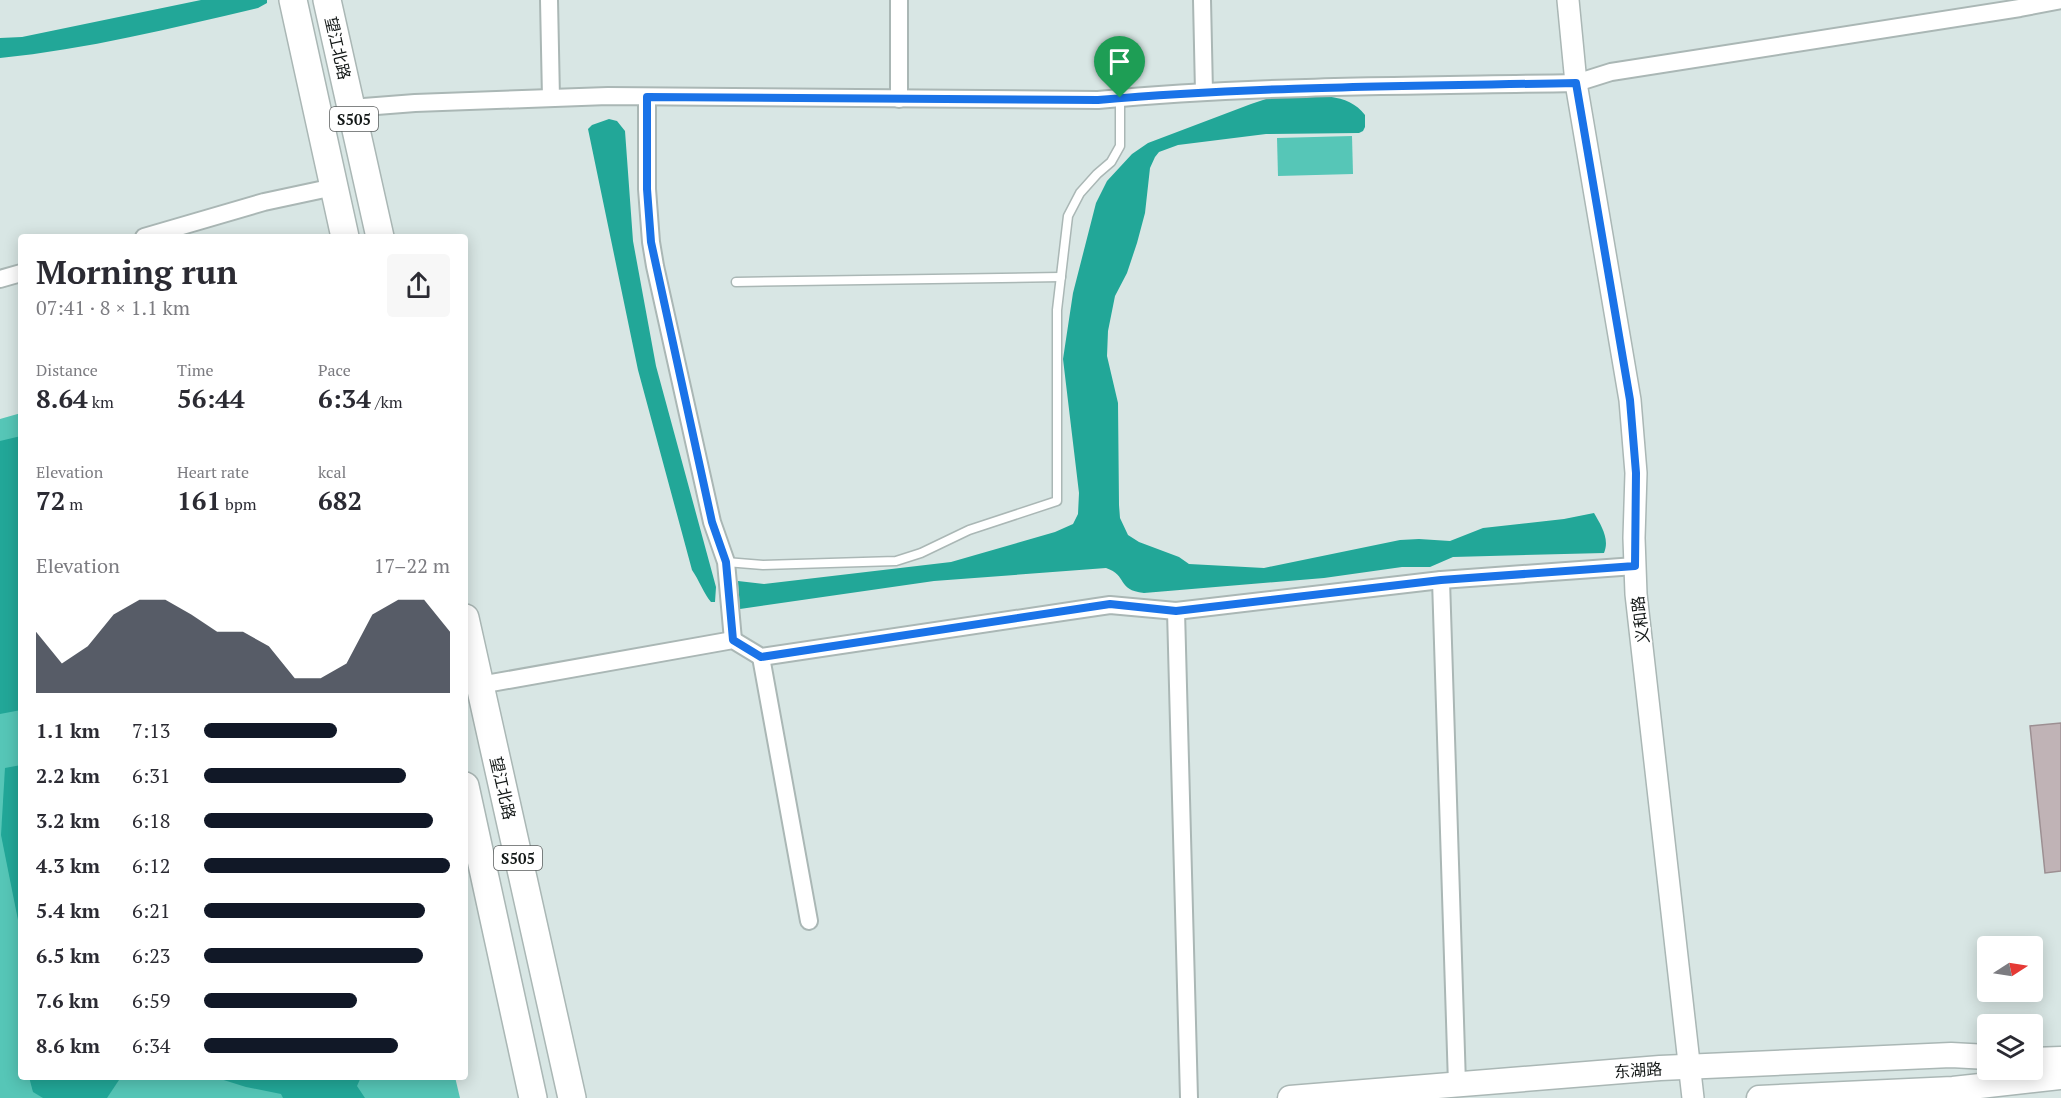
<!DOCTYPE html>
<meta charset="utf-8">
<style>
:root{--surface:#fff;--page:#f7f7f7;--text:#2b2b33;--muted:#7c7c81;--accent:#111827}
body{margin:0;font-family:"PT Serif","Noto Sans SC",serif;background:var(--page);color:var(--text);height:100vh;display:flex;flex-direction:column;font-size:22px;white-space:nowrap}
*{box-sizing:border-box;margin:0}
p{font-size:20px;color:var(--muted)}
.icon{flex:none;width:33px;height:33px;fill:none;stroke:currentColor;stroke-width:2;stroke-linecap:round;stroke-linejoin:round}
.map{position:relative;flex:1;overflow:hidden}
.side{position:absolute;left:18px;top:234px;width:450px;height:846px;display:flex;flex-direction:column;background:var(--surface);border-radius:6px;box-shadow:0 3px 15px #0003}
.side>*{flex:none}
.needle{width:39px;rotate:78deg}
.tools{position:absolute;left:1977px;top:936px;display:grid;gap:12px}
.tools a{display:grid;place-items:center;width:66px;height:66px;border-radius:6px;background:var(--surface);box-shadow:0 3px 15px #0003;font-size:30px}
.pin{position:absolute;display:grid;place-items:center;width:51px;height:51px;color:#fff;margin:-62px -26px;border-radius:50% 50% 50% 0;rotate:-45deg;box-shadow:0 0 6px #0007}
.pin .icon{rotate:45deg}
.round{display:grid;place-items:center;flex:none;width:63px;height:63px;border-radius:6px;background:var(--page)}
.overview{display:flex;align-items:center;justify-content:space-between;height:102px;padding:0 18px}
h1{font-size:33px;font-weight:800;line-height:45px}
.stats{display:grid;grid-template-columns:repeat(3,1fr);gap:9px;height:102px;padding:6px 18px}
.stats div{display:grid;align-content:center}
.stats b{font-size:26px;font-weight:800}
.stats small{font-size:16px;font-weight:400}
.stats p{font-size:16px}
.chart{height:168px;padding:12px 18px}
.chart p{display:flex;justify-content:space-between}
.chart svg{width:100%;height:108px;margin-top:6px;fill:var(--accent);opacity:.7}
ul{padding:0 18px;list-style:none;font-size:20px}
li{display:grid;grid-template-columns:96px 72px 1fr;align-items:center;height:45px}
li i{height:15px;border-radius:8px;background:var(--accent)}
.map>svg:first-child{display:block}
.green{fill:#56c6b7}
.water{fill:#22a798}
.building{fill:#c0b3b6;stroke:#9c8f92;stroke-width:1.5}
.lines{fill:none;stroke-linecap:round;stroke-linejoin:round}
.service-casing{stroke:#aab7b5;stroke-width:11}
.minor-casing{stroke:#aab7b5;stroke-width:20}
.tertiary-casing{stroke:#aab7b5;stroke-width:24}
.secondary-casing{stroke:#aab7b5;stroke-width:27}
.primary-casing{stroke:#aab7b5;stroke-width:30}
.service{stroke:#fff;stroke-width:8}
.minor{stroke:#fff;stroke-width:16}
.tertiary{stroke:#fff;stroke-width:21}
.secondary{stroke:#fff;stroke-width:24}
.primary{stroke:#fff;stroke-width:27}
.route-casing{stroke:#fff;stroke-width:12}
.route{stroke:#1a73e8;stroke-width:8}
.labels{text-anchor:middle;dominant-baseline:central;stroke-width:4.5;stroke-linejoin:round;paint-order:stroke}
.shield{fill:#fff;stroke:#5a5d5d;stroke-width:1.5}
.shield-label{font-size:15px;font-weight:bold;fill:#131817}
.street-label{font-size:16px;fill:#131817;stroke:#fff}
</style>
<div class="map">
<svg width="2061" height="1098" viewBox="0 0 2061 1098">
<rect width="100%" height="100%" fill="#d8e6e4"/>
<g class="green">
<polygon points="1352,136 1353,174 1278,176 1277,138"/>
<polygon points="21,413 21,1077 455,1077 460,1098 0,1098 0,419"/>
</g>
<g class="water">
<path d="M 201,0 L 267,0 L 267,3 L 258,8 C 173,28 88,49 0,58 L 0,38 L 22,37 Z"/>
<path d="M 1290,95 C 1315,96 1348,92 1365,115 L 1365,127 L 1363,131 L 1359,133 L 1266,134 L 1178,145 L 1159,152 L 1155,157 L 1150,168 L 1145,213 L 1137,243 L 1127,273 L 1115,296 L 1108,331 L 1107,356 L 1118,403 L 1119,505 L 1120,518 L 1128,535 L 1139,542 L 1179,557 L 1189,564 L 1264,568 L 1400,540 L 1419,539 L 1450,541 L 1483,528 L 1564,519 L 1594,513 C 1601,525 1610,539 1604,553 L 1453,557 L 1430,567 L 1402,567 L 1324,578 L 1144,593 C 1116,590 1128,575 1106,568 L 934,581 L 740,609 L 738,581 L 764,584 L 951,562 L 1055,532 L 1073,524 L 1078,514 L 1079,493 L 1063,359 L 1073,293 L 1096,203 L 1107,181 L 1132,154 L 1148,143 L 1251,104 L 1275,96 Z"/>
<path d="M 609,119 L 617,121 L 625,131 L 633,241 L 656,366 L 716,587 L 715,602 L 711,602 C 704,594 699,580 692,570 L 638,370 L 588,129 L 592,125 Z"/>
<polygon points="21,436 21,710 0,714 0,441"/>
<polygon points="21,765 21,935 1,835 5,768"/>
<polygon points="29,1077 121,1077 107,1098 43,1098 33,1092"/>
<polygon points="214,1077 361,1077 357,1086 365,1098 283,1098 281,1094 246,1087"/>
</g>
<polygon class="building" points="2061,723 2061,871 2045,873 2030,726"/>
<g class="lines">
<g class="service-casing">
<g id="service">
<polyline points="736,282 1061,277"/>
<polyline points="726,562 763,565 896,561 921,553 969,530 1057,501 1057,310 1068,216 1080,193 1097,174 1111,162 1120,146 1120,98"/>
</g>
</g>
<g class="minor-casing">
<g id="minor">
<polyline points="549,0 551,98"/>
<polyline points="899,0 899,99"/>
<polyline points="1202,0 1204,92"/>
<polyline points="647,97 647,189 651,242 655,266 712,522 726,562 733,640"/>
<path d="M 351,108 L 415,103 L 608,96 L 1098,100 C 1257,85 1417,86 1576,83 L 1611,72 L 2020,8 L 2061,0"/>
<polyline points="144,237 264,202 334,187"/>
<polyline points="0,279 21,273"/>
<polyline points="1441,580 1457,1084"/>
<polyline points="1176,611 1189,1098"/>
<polyline points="761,657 809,921"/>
<polyline points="480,685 733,640 761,657 1110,605 1176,611 1441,580 1635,566"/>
</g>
</g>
<g class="tertiary-casing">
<polyline id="tertiary" points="1568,0 1576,83 1630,400 1636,473 1634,538 1636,594 1693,1098"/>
</g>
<g class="secondary-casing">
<g id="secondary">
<polyline points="2032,1060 2061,1059"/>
<polyline points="1290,1098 1660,1068 1951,1055 1988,1057"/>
<polyline points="1759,1098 1953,1089 2061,1077"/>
</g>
</g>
<g class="primary-casing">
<g id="primary">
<polyline points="293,0 345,237"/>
<polyline points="327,0 380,237"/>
<polyline points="465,618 572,1098"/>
<polyline points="465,786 533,1098"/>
</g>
</g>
<use href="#service" class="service"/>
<use href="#minor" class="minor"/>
<use href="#tertiary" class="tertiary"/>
<use href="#secondary" class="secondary"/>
<use href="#primary" class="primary"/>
</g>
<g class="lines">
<g class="route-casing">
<path id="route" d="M 1576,83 L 1630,400 L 1636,473 L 1635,566 L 1441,580 L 1176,611 L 1110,604 L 761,657 L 733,640 L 726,562 L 712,522 L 651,242 L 647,189 L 647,97 L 1098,100 C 1257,86 1417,86 1576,83 Z"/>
</g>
<use href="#route" class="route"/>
</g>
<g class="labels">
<g class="shield">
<rect x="330" y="107" width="48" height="24" rx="4.5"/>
<rect x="494" y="846" width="48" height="24" rx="4.5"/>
</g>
<g class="shield-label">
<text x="354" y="119">S505</text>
<text x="518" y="858">S505</text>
</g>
<g class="street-label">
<text transform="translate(338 48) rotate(77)">望江北路</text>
<text transform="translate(1640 620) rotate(-97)">义和路</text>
<text transform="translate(503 788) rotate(77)">望江北路</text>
<text transform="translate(1638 1070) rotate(-4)">东湖路</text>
</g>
</g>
</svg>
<div class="tools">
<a><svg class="needle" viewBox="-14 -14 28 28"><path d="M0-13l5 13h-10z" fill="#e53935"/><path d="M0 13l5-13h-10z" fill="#7c7c81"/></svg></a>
<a><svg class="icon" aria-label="layers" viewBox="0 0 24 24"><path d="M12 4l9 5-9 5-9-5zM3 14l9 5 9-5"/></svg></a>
</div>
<div class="pin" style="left:1120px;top:98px;background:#1e9e55"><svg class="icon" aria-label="arrive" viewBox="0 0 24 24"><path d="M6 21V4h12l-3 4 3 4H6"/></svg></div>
<section class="side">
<div class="overview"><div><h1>Morning run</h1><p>07:41 · 8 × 1.1 km</p></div><a class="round"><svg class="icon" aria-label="share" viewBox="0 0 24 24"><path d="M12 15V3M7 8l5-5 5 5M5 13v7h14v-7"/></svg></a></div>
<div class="stats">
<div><p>Distance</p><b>8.64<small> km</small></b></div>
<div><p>Time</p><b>56:44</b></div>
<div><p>Pace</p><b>6:34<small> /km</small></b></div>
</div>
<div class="stats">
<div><p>Elevation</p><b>72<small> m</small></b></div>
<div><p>Heart rate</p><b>161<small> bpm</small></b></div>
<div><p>kcal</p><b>682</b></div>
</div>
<div class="chart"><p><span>Elevation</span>17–22 m</p>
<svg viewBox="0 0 160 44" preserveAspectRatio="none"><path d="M0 44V19L10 32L20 25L30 12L40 6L50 6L60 12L70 19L80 19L90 25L100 38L110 38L120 32L130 12L140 6L150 6L160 19V44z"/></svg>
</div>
<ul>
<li><b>1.1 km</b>7:13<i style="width:54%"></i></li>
<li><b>2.2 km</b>6:31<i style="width:82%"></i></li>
<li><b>3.2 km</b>6:18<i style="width:93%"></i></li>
<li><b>4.3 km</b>6:12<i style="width:100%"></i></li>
<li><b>5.4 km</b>6:21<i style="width:90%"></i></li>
<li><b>6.5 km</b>6:23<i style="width:89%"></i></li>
<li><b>7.6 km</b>6:59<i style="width:62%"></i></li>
<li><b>8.6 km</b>6:34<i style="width:79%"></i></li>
</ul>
</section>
</div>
